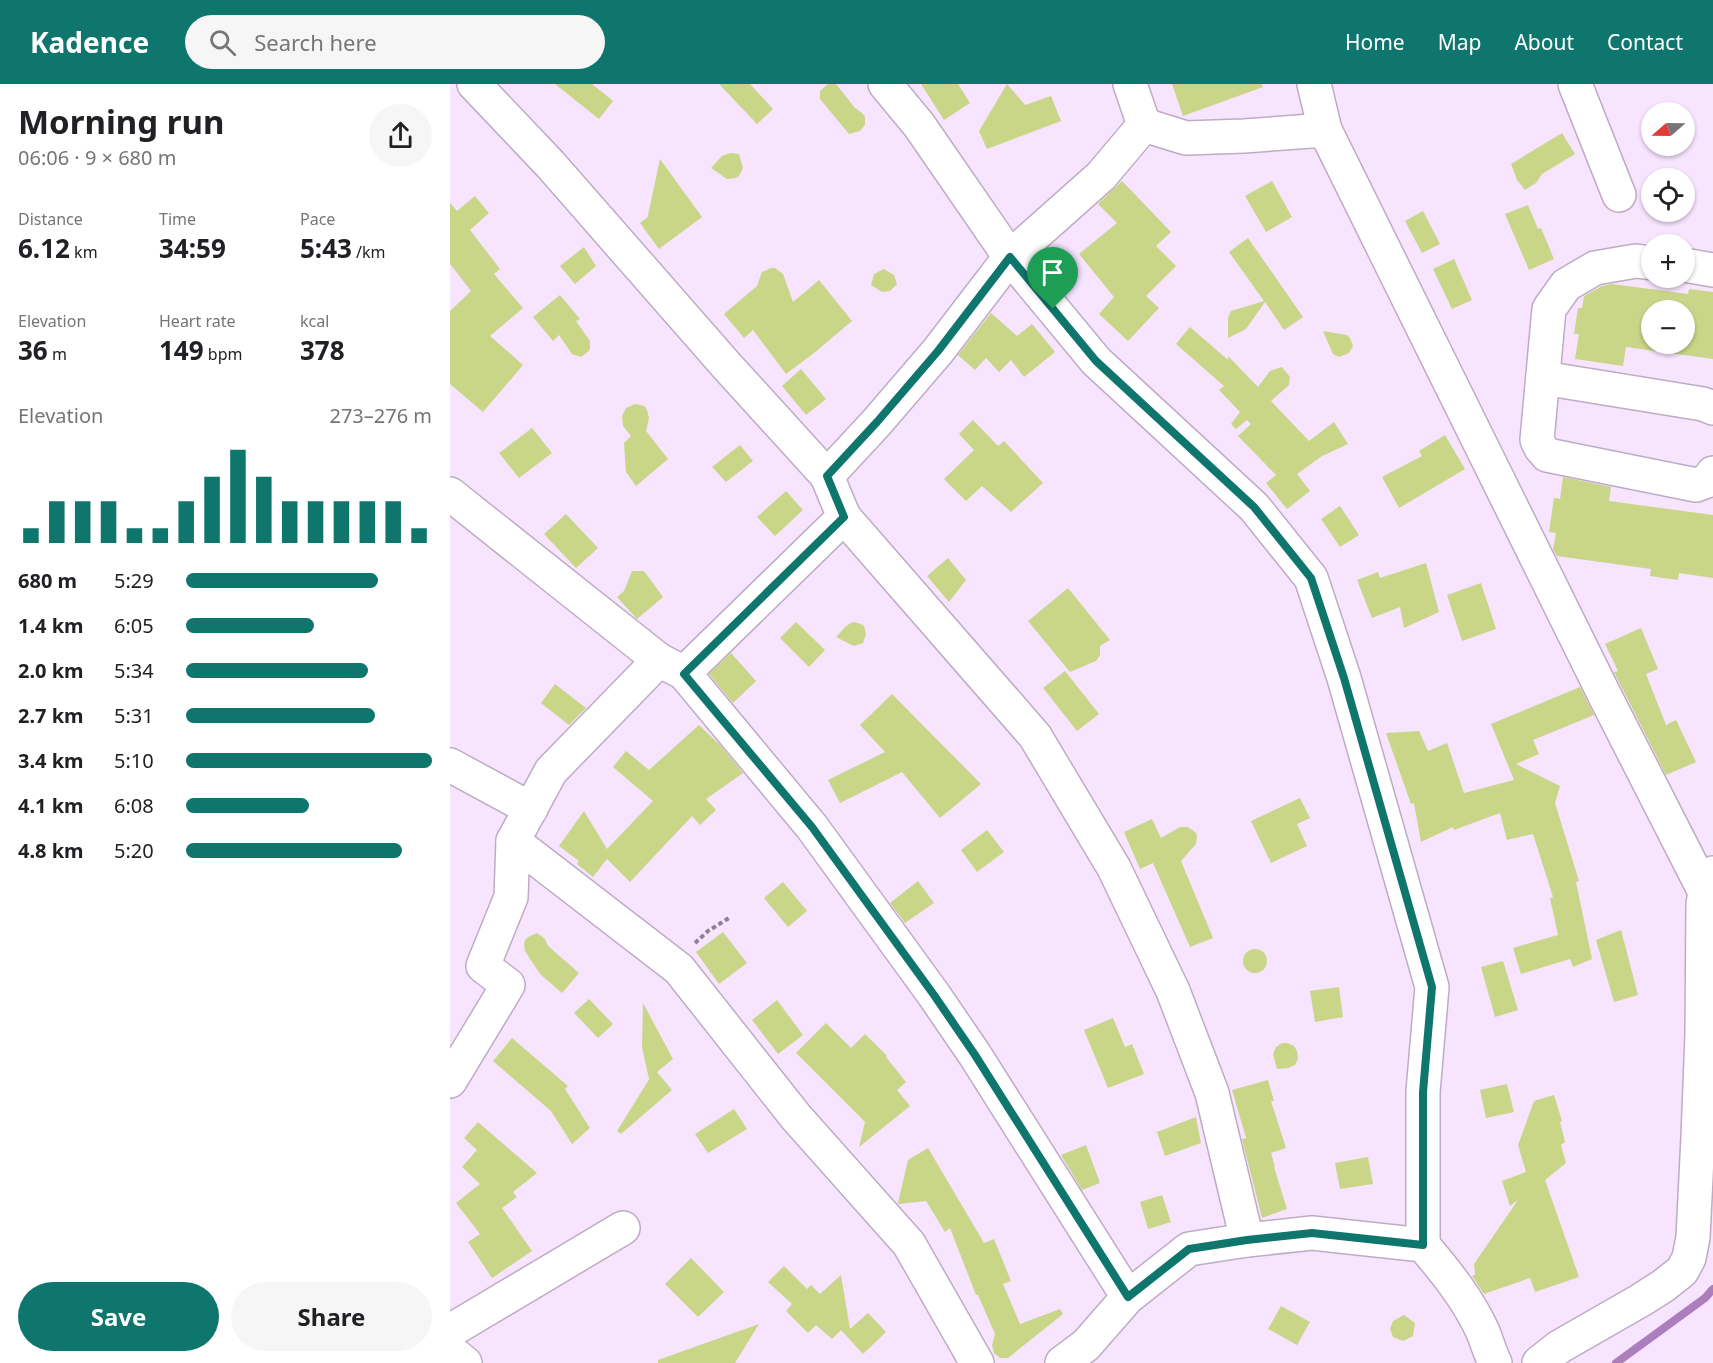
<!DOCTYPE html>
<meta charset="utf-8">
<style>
:root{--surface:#fff;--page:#f6f6f6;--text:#202124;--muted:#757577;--accent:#0f766e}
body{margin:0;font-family:"Noto Sans",sans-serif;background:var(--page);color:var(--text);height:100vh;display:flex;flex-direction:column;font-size:22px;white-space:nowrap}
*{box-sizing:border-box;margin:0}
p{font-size:20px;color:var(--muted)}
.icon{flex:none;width:33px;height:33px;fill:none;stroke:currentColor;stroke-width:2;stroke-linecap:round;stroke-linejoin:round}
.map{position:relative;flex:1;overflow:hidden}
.sheet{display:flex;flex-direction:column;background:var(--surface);width:450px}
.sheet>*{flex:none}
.needle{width:39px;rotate:250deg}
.controls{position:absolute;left:1191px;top:18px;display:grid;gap:12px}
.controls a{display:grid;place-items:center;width:54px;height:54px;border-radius:50%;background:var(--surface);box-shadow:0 2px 4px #0004;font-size:30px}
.pin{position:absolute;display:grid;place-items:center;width:51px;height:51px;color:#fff;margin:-62px -26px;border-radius:50% 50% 50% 0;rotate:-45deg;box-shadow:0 0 6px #0007}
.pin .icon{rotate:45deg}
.round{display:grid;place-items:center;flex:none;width:63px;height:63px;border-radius:32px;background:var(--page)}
.headline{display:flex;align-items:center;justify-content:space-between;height:102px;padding:0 18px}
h1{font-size:33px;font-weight:700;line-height:45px}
.figures{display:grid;grid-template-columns:repeat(3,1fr);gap:9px;height:102px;padding:6px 18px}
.figures div{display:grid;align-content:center}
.figures b{font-size:26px;font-weight:700}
.figures small{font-size:16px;font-weight:400}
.figures p{font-size:16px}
.chart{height:168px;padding:12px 18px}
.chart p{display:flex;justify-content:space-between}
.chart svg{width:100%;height:108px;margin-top:6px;stroke:var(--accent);stroke-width:6}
.cta{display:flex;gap:12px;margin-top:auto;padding:12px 18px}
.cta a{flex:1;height:69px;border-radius:36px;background:var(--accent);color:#fff;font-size:24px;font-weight:700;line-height:69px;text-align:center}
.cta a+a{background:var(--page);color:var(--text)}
ul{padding:0 18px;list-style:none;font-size:20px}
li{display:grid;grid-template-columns:96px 72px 1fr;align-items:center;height:45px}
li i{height:15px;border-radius:8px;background:var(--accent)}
header{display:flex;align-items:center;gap:36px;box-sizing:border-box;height:84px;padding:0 30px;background:var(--accent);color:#fff}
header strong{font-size:28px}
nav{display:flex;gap:33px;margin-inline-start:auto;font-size:21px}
.search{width:420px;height:54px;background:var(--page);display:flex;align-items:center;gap:15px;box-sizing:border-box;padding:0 21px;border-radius:33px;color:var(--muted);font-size:22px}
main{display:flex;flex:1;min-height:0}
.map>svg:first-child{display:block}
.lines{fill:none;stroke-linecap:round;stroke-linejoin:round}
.stream{stroke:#ac7ebc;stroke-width:8}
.building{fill:#c9d688;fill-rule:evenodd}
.minor-casing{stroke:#beacc4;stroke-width:36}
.path{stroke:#8e8193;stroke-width:4;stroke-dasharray:4.5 3;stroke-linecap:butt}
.minor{stroke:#fff;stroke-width:33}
.route-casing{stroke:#fff;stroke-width:12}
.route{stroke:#0f766e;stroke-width:8}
</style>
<header>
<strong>Kadence</strong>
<div class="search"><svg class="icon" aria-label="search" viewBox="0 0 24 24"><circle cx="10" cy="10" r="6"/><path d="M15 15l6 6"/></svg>Search here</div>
<nav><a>Home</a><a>Map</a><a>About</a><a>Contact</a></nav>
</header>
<main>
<section class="sheet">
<div class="headline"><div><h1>Morning run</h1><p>06:06 · 9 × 680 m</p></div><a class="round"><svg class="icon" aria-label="share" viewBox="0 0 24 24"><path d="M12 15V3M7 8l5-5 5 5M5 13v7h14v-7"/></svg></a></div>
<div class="figures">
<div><p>Distance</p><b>6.12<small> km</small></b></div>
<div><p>Time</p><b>34:59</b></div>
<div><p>Pace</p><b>5:43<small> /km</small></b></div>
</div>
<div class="figures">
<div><p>Elevation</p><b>36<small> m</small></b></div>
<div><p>Heart rate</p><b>149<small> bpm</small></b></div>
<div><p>kcal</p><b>378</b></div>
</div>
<div class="chart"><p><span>Elevation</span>273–276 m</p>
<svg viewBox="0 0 160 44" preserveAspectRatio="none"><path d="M5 44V38M15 44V27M25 44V27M35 44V27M45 44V38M55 44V38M65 44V27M75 44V17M85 44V6M95 44V17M105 44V27M115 44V27M125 44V27M135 44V27M145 44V27M155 44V38"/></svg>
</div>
<ul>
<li><b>680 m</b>5:29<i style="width:78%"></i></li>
<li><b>1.4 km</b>6:05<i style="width:52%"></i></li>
<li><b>2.0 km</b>5:34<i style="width:74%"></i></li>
<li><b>2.7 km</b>5:31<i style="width:77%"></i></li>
<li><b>3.4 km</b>5:10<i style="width:100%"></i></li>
<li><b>4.1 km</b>6:08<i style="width:50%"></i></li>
<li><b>4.8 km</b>5:20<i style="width:88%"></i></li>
</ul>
<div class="cta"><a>Save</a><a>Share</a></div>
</section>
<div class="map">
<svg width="1263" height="1279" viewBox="0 0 1263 1279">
<rect width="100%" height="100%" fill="#f7e4fe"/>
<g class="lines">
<polyline class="stream" points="1166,1279 1255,1214 1263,1205"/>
</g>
<g class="building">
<polygon points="105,0 142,0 163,17 149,35"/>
<polygon points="269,0 300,0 323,25 307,40"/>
<polygon points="378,0 386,0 405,24 412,29 415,33 415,41 410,47 399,50 370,15 370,7"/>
<polygon points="471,0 508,0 520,19 494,36"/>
<polygon points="557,0 575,21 601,12 611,37 537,65 529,47"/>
<polygon points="722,0 812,0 813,3 733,32"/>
<polygon points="1112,49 1125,70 1092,90 1086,99 1075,106 1067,96 1061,80"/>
<polygon points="280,69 289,70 293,84 289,92 286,94 277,95 261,84 272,72"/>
<polygon points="210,75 252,133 209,165 190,139 199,132 198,131"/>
<polygon points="672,97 721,148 706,162 726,182 696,212 709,224 678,257 649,230 664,213 629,170 667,139 648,120"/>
<polygon points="822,97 842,133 816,148 795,112"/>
<polygon points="25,112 39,129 20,146 50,185 44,190 73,224 40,252 73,281 33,328 0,300 0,227 21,207 0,180 0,119 7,127"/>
<polygon points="1078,121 1088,145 1091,144 1104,175 1079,186 1055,130"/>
<polygon points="973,127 990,160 972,169 955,137"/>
<polygon points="798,154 853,233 834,246 815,218 796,245 778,254 778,234 781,227 814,217 779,168"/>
<polygon points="134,163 146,182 125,200 110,182"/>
<polygon points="1004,175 1022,216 1002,225 983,185"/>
<polygon points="321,184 325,184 333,190 343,218 369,196 402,237 364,269 336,290 303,246 294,254 274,230 307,202 312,188"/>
<polygon points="434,185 444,191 447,200 440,207 432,208 421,201 424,190"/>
<path d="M 1162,200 L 1238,210 L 1239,205 L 1263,208 L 1263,275 L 1176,263 L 1173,282 L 1125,275 L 1129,250 L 1124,250 L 1128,224 L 1132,224 L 1134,212 L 1152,202 ZM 1202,226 L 1234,226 L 1234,260 L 1202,260 Z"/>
<polygon points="110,211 130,235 126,237 140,257 140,264 139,267 131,273 122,270 109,251 103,257 83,233"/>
<polygon points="541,229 567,252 582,240 605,268 574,293 561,276 549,288 536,274 525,286 508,271"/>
<polygon points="740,243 778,276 778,272 808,303 820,287 832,283 840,293 839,301 821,317 859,357 884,338 898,360 872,372 847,390 860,407 837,425 816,399 826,391 788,352 801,340 797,336 786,345 781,340 790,328 769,306 774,302 726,260"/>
<polygon points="873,247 897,251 900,254 903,262 899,269 889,273 883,270"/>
<polygon points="351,285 376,315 356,331 332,302"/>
<polygon points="185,320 194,322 197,326 199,334 196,347 218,375 186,402 176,388 174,359 181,352 173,342 172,332 176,324"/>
<polygon points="523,336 548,362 554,357 593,399 561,428 532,402 516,417 494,395 524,366 509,350"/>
<polygon points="82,344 102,369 69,394 49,369"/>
<polygon points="995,351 1015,385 949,424 932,393 972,372 969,367"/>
<polygon points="290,361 303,377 276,398 262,383"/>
<polygon points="1113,393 1161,403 1159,417 1263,431 1263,494 1229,489 1228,496 1200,492 1201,485 1107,472 1103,465 1106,449 1099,448 1104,414 1110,415"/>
<polygon points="336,407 353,426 325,452 307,433"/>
<polygon points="890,422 909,451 890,463 871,435"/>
<polygon points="116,430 148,464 126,484 94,450"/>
<polygon points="498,474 516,496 499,518 477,492"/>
<polygon points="976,479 989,528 954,544 950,523 922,534 907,496 928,488 930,494"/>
<polygon points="182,487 194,487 213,513 187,535 167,513 174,507"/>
<polygon points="1031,499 1046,545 1012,557 997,511"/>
<polygon points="618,504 660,556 650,562 650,571 646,577 620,588 578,537"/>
<polygon points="346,538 375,566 359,583 330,554"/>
<polygon points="403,538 411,540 414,542 416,550 413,559 404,562 386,553 396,542"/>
<polygon points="1191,544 1208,585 1196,590 1216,641 1226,636 1246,678 1216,691 1164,588 1168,587 1155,560"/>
<polygon points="281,569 306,597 283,619 259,590"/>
<polygon points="615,587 649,630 627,647 593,604"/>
<polygon points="105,600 136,624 119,641 91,619"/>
<polygon points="1130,603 1144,631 1083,656 1089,670 1066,680 1110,702 1105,719 1129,797 1126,798 1142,875 1123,883 1120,875 1071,890 1063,864 1108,851 1100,814 1103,813 1083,750 1057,756 1050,729 1004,746 1003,743 971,758 964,719 961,720 936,649 969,647 978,667 997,659 1014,709 1064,696 1041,640"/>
<polygon points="442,610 531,700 490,734 452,688 390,719 378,696 435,668 410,641"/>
<polygon points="249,641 270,661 293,689 256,715 266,726 250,741 242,732 180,798 157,775 143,793 127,780 129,777 109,762 134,727 157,765 203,717 163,683 176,667 199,686"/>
<polygon points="850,714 860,734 847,740 857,762 821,779 801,737"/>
<polygon points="702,735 711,754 730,743 738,743 745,748 747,751 746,760 731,777 763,854 740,863 703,779 690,785 674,748"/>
<polygon points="537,746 554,768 527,788 511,766"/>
<polygon points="468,797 484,819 455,839 440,819"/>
<polygon points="333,798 357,827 338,843 314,814"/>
<polygon points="1171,846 1188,911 1164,918 1146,856"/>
<polygon points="273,848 297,879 269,900 246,868"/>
<polygon points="87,849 95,855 98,862 129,889 112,909 90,890 75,867 74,860 75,856 78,853"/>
<circle cx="805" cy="877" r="12"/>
<polygon points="1053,877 1068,926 1045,933 1031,883"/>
<polygon points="889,903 893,933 865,938 860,907"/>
<polygon points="139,915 163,940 148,954 124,929"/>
<polygon points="327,916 353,951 328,970 302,936"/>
<polygon points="193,919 223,975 207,988 222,1006 171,1050 167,1047 200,994 199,995 192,963"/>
<polygon points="663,934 675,963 682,960 694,990 658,1004 634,946"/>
<polygon points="376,939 401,964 415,950 437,972 436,973 456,998 447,1006 460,1022 409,1063 415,1038 346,969"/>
<polygon points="62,954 118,1002 115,1005 140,1044 122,1060 101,1027 43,977"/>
<polygon points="832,959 837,959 844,962 847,967 848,975 845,981 838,984 827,985 823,970 826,963"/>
<polygon points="818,996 824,1017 821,1017 836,1064 821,1069 825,1083 824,1083 837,1125 812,1134 792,1055 796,1054 782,1006"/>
<polygon points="1057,1000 1064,1028 1036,1034 1030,1006"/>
<polygon points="1104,1011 1112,1037 1110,1038 1115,1058 1111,1061 1116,1079 1095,1096 1129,1193 1085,1208 1080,1194 1034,1210 1022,1192 1025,1191 1024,1180 1068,1116 1060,1122 1052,1097 1076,1088 1068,1061 1084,1017"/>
<polygon points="284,1025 297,1045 258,1069 245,1050"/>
<polygon points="746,1033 751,1059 715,1072 707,1048"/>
<polygon points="28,1038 87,1089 63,1108 67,1113 52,1124 82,1167 42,1194 18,1158 30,1150 6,1119 30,1100 12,1083 27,1066 14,1054"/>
<polygon points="636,1061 650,1099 632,1106 611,1071"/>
<polygon points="478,1064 534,1159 544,1155 561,1197 553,1200 570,1240 610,1225 613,1230 558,1274 550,1274 544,1269 542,1261 545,1250 528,1211 526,1211 500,1144 495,1148 476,1117 449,1120 448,1119 458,1076"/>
<polygon points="918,1073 923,1100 890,1105 885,1079"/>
<polygon points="712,1111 721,1138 698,1145 690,1118"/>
<polygon points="241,1174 274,1208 248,1233 215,1200"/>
<polygon points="334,1182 357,1205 361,1201 370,1210 391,1191 400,1245 418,1229 436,1248 413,1270 391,1246 382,1255 366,1241 358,1249 336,1227 342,1220 318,1198"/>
<polygon points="831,1222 860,1238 847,1261 818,1245"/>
<polygon points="954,1231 965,1239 963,1252 953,1257 943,1253 940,1245 943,1237"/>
<polygon points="309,1240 285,1279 208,1279 208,1276"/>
</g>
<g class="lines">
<g class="minor-casing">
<g id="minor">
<polyline points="24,0 100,80 276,281 377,392"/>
<polyline points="435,0 469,41 560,173 646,277 804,423 861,494 894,594 982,903 973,1008 973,1161"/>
<polyline points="680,0 694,41"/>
<polyline points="864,0 875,46"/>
<polyline points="1125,0 1169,111"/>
<polyline points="1202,179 1186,177 1145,184 1116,201 1099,225 1087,356 1091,364 1097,371 1246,401 1257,397 1263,389"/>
<polyline points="1234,181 1263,186"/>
<polyline points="1093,294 1253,320 1263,324"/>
<polyline points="0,410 209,576"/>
<polyline points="394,433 585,652 664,784 723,907 762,1009 797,1156"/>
<polyline points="234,589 362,743 484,911 525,971 678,1213"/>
<polyline points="0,681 81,725"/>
<polyline points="63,757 229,885 346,1033 459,1160 527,1279"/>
<polyline points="0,997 58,901 33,882 61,813 63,757 101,687 209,576 234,589 394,433 377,392 427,338 488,267 560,173 651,92 694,41 736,54 794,52 875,46 1156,614 1255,808"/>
<polyline points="0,1247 173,1144"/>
<polyline points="0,1267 15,1279"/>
<path d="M 612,1279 L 636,1261 L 678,1213 L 739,1165 L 797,1156 L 862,1149 L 973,1161 C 996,1188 1018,1215 1033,1248 C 1037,1258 1040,1269 1045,1279"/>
<polyline points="1089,1279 1109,1263 1191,1216 1213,1202 1232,1187 1239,1174 1243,1153 1248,1053 1252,951 1253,820 1255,808 1263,789"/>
</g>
</g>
<polyline class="path" points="245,859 258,847 279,834"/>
<use href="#minor" class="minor"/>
</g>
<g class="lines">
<g class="route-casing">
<polygon id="route" points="560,173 646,277 804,423 861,494 894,594 982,903 973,1008 973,1161 862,1149 797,1156 739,1165 678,1213 525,971 484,911 362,743 234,590 394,433 377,392 427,338 488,267"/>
</g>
<use href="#route" class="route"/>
</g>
</svg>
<div class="controls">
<a><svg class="needle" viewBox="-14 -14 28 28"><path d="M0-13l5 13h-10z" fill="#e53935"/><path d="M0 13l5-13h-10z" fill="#757577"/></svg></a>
<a><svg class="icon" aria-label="locate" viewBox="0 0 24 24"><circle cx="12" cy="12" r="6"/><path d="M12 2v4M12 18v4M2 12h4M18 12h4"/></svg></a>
<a>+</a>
<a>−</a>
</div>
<div class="pin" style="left:603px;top:225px;background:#1e9e55"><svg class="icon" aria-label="arrive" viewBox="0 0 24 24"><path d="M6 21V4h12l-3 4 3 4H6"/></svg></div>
</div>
</main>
